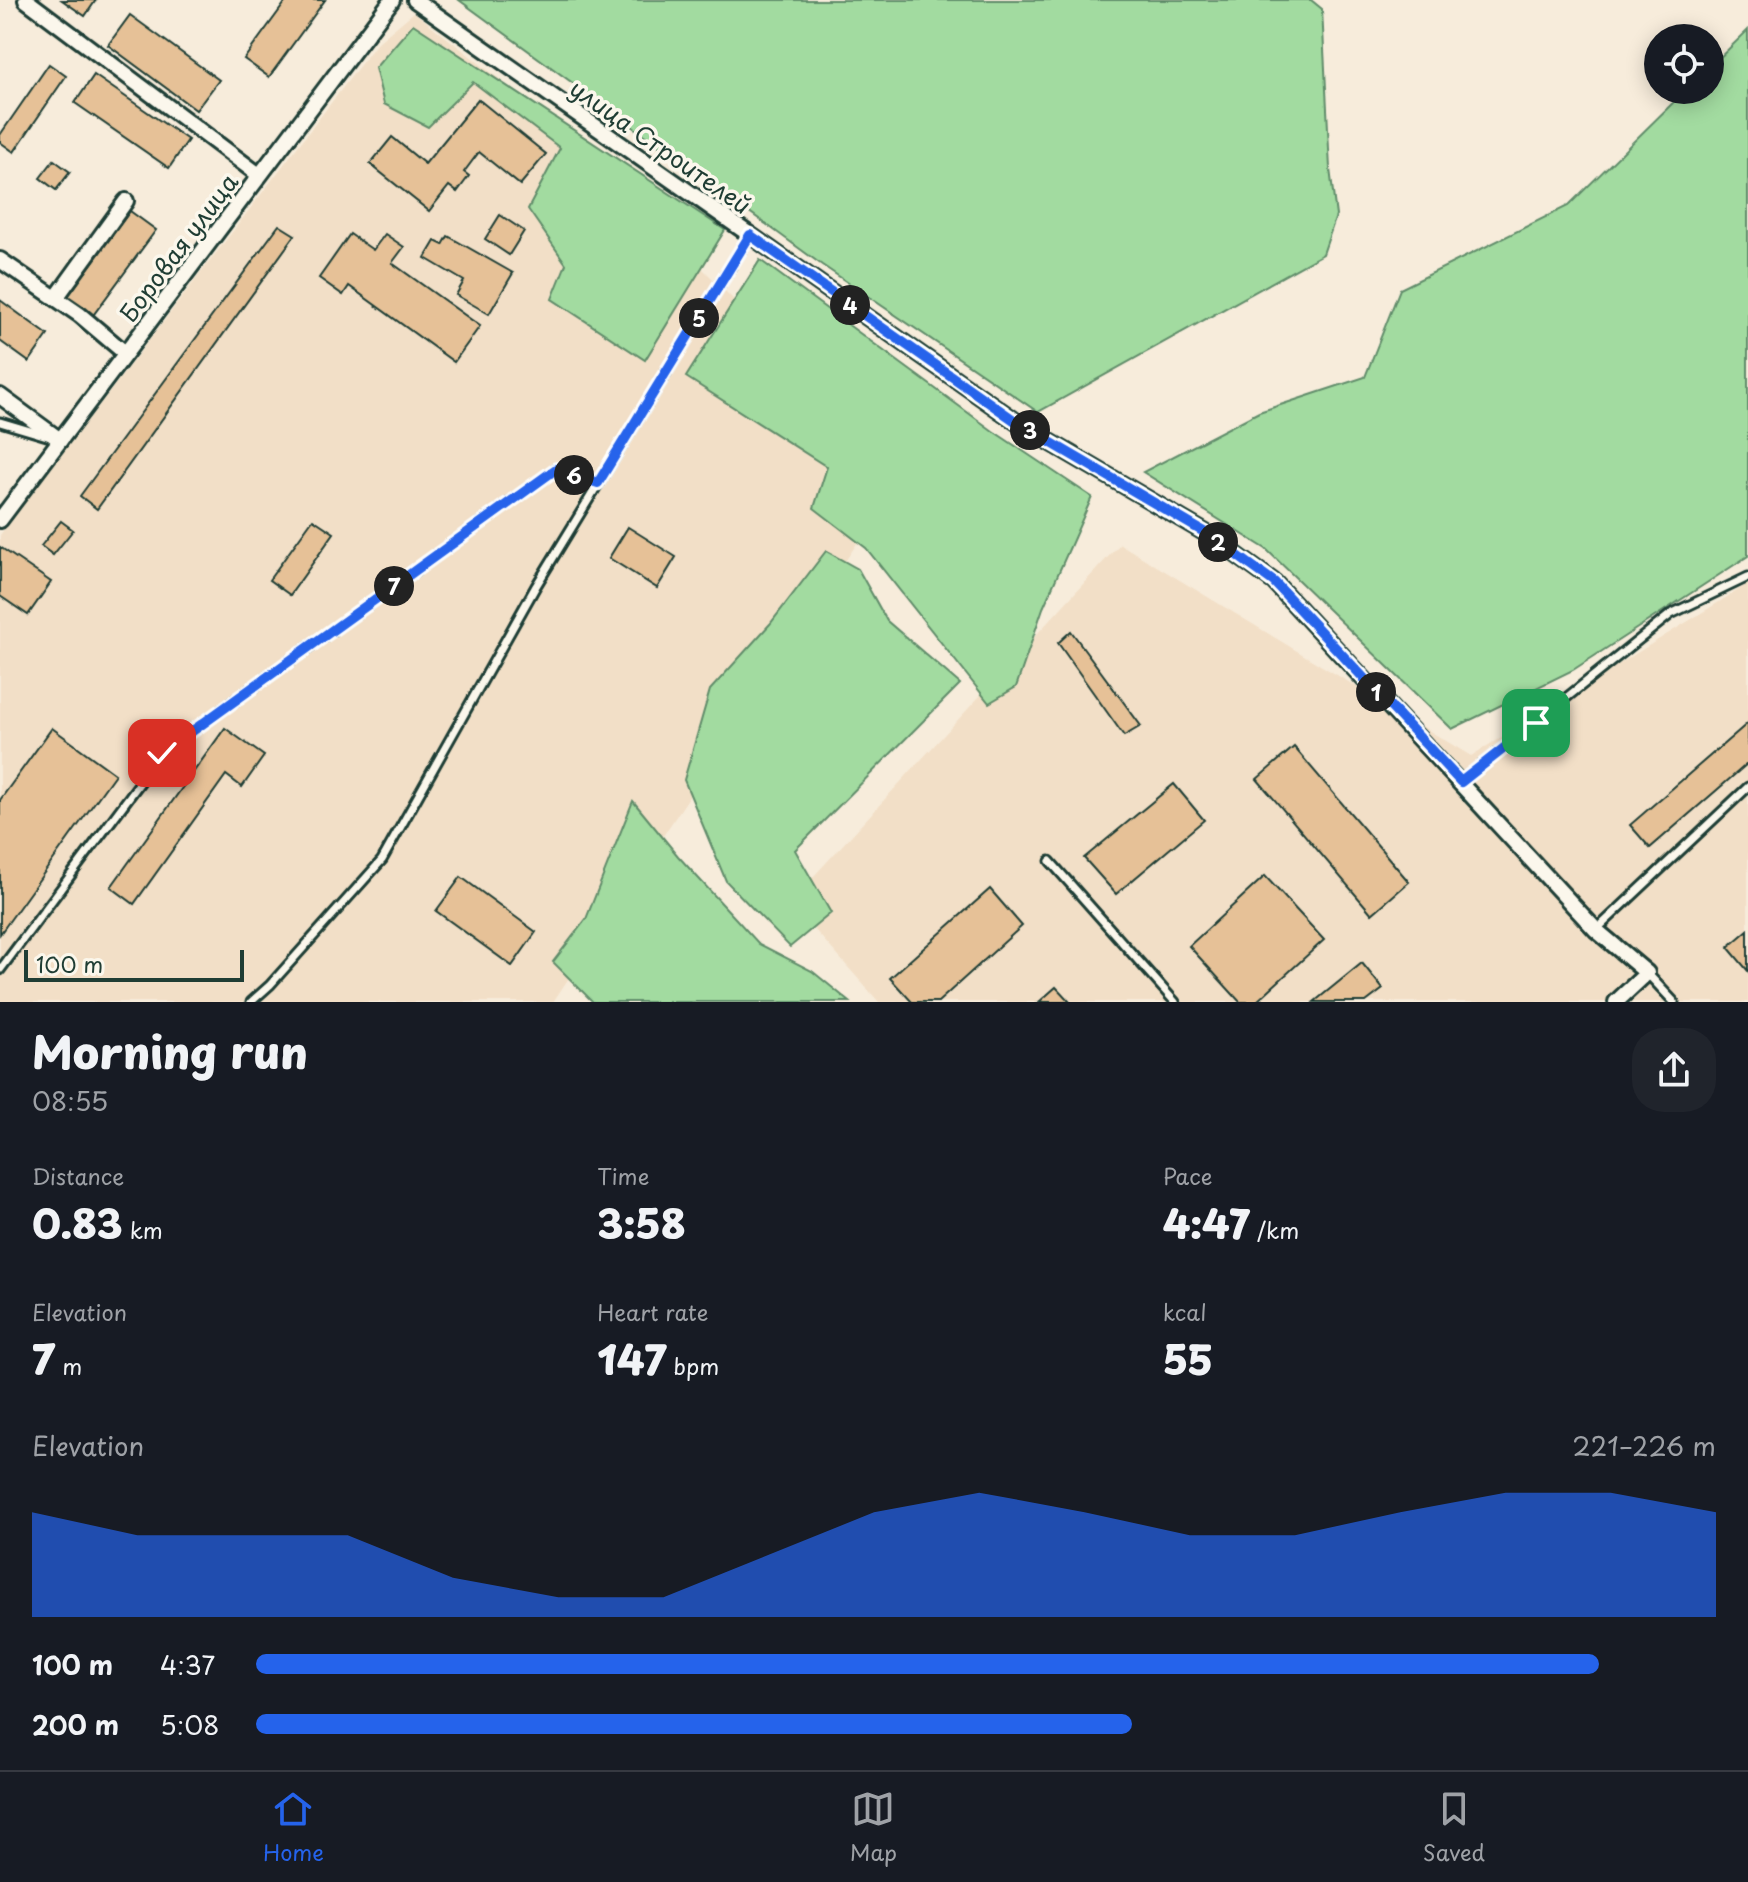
<!DOCTYPE html>
<meta charset="utf-8">
<style>
:root{--surface:#171b24;--page:#20242c;--text:#f1f3f6;--muted:#9ea1a6;--line:#363941;--accent:#2563eb}
body{margin:0;font-family:"Playpen Sans",sans-serif;background:var(--page);color:var(--text);height:100vh;display:flex;flex-direction:column;font-size:30px;white-space:nowrap}
*{box-sizing:border-box;margin:0}
p{font-size:26px;color:var(--muted)}
.icon{flex:none;width:44px;height:44px;fill:none;stroke:currentColor;stroke-width:2;stroke-linecap:round;stroke-linejoin:round}
.map{position:relative;height:1002px;overflow:hidden}
.side{display:flex;flex-direction:column;background:var(--surface);flex:1}
.side>*{flex:none}
.tools{position:absolute;left:1644px;top:24px;display:grid;gap:16px}
.tools a{display:grid;place-items:center;width:80px;height:80px;border-radius:50%;background:var(--surface);box-shadow:0 4px 20px #0003;font-size:40px}
.scale{position:absolute;left:24px;bottom:20px;width:220px;box-sizing:border-box;padding-left:8px;border:4px solid #1f3d34;border-top:0;font-size:22px;line-height:28px;white-space:nowrap;color:#1f3d34;-webkit-text-stroke:6px #fbf7ec;paint-order:stroke}
.pin{position:absolute;display:grid;place-items:center;width:68px;height:68px;color:#fff;margin:-34px;border-radius:16px;box-shadow:0 4px 12px #0006}
.km{position:absolute;width:40px;height:40px;margin:-20px;border-radius:50%;background:#222;color:#fff;font-size:22px;line-height:40px;text-align:center}
.round{display:grid;place-items:center;flex:none;width:84px;height:84px;border-radius:32px;background:var(--page)}
.head{display:flex;align-items:center;justify-content:space-between;height:136px;padding:0 32px}
h1{font-size:44px;font-weight:800;line-height:60px}
.metrics{display:grid;grid-template-columns:repeat(3,1fr);gap:12px;height:136px;padding:8px 32px}
.metrics div{display:grid;align-content:center}
.metrics b{font-size:40px;font-weight:800}
.metrics small{font-size:22px;font-weight:400}
.metrics p{font-size:22px}
.chart{height:224px;padding:16px 32px}
.chart p{display:flex;justify-content:space-between}
.chart svg{width:100%;height:144px;margin-top:8px;fill:var(--accent);opacity:.7}
ul{padding:0 32px;list-style:none;font-size:26px}
li{display:grid;grid-template-columns:128px 96px 1fr;align-items:center;height:60px}
li i{height:20px;border-radius:10px;background:var(--accent)}
.tabs{display:flex;justify-content:space-around;align-items:center;height:112px;border-top:2px solid var(--line);background:var(--surface);font-size:22px;color:var(--muted)}
.tabs a{display:grid;justify-items:center;gap:4px}
.tabs .on{color:var(--accent)}
.map>svg:first-child{display:block}
.built{fill:#f2dfc7}
.green{fill:#a2dba0;stroke:#608c6a;stroke-width:2}
.building{fill:#e6c197;stroke:#1f3d34;stroke-width:2}
.lines{fill:none;stroke-linecap:round;stroke-linejoin:round}
.lane-casing{stroke:#1f3d34;stroke-width:13}
.street-casing{stroke:#1f3d34;stroke-width:20}
.lane{stroke:#fbf7ec;stroke-width:7}
.street{stroke:#fbf7ec;stroke-width:14}
.route-casing{stroke:#fff;stroke-width:16}
.route{stroke:#2563eb;stroke-width:10}
.labels{text-anchor:middle;dominant-baseline:central;stroke-width:7;stroke-linejoin:round;paint-order:stroke}
.street-label{font-size:24px;fill:#1f3d34;stroke:#fbf7ec}
</style>
<div class="map">
<svg width="1748" height="1002" viewBox="0 0 1748 1002">
<rect width="100%" height="100%" fill="#f7ecdb"/>
<filter id="ink" filterUnits="userSpaceOnUse"><feTurbulence type="fractalNoise" baseFrequency=".0125" numOctaves="2"/><feDisplacementMap in="SourceGraphic" scale="16" xChannelSelector="R" yChannelSelector="G"/><feConvolveMatrix kernelMatrix="1 2 1 2 8 2 1 2 1" color-interpolation-filters="sRGB"/></filter>
<g filter="url(#ink)">
<g class="built">
<polygon points="414,12 563,129 905,471 553,1002 0,1002 0,535 377,43"/>
<polygon points="1120,544 1471,756 1748,584 1748,1002 879,1002 790,902"/>
</g>
<g class="green">
<polygon points="459,0 1311,0 1322,9 1330,169 1336,216 1323,254 1038,412 822,265"/>
<polygon points="413,24 725,230 645,360 552,299 566,264 528,209 560,148 473,82 428,127 384,104 375,68"/>
<polygon points="1748,30 1748,556 1573,670 1452,729 1266,549 1143,472 1259,412 1365,377 1400,289 1568,206 1686,90 1710,90 1710,67"/>
<polygon points="760,260 993,431 1092,497 1043,608 1016,687 989,703 866,548 814,508 827,467 686,377"/>
<polygon points="826,551 858,569 887,621 960,684 795,850 831,913 790,947 726,881 684,780 710,690 770,624"/>
<polygon points="633,801 678,856 759,944 812,971 850,1002 593,1002 553,962 586,919"/>
</g>
<g class="building">
<polygon points="62,0 96,0 85,16"/>
<polygon points="287,0 325,0 269,77 244,59"/>
<polygon points="130,15 219,80 196,110 108,45"/>
<polygon points="49,64 66,76 14,152 0,142 0,135"/>
<polygon points="94,75 188,140 169,168 75,103"/>
<polygon points="478,99 546,154 520,185 479,152 464,172 469,176 457,192 449,186 429,211 370,164 392,137 425,164"/>
<polygon points="54,160 70,172 56,190 40,178"/>
<polygon points="130,211 156,230 91,318 66,299"/>
<polygon points="500,215 524,231 509,255 485,239"/>
<polygon points="279,225 295,235 97,509 80,496"/>
<polygon points="350,234 373,250 385,234 404,247 392,263 480,326 454,362 349,286 343,295 319,278"/>
<polygon points="448,236 513,273 489,314 456,295 464,281 425,258 435,241 443,245"/>
<polygon points="0,300 48,335 29,362 0,341"/>
<polygon points="313,519 334,533 290,595 269,580"/>
<polygon points="61,521 73,530 53,555 41,546"/>
<polygon points="628,527 676,557 657,588 609,558"/>
<polygon points="0,547 51,582 28,615 0,596"/>
<polygon points="1071,631 1141,726 1124,736 1058,643"/>
<polygon points="1748,723 1748,763 1650,848 1630,825"/>
<polygon points="52,728 115,774 0,934 0,800"/>
<polygon points="225,728 264,756 242,787 226,775 134,904 111,887"/>
<polygon points="1294,747 1409,882 1372,914 1257,779"/>
<polygon points="1174,784 1204,820 1116,894 1084,858"/>
<polygon points="1265,876 1324,940 1256,1002 1240,1002 1189,946"/>
<polygon points="461,877 536,932 512,966 436,911"/>
<polygon points="990,889 1022,926 938,1002 912,1002 890,978"/>
<polygon points="1748,930 1748,971 1728,947"/>
<polygon points="1362,963 1383,989 1366,1002 1314,1002"/>
<polygon points="1056,987 1070,1002 1039,1002"/>
</g>
<g class="lines">
<g class="lane-casing">
<g id="lane">
<polyline points="0,422 47,436"/>
<polyline points="1461,782 1671,614 1748,577"/>
<polyline points="1050,861 1175,1002"/>
<polyline points="1596,930 1748,787"/>
<polyline points="0,970 162,753 556,469 598,483"/>
<polyline points="1647,973 1674,1002"/>
<polyline points="251,1002 270,985 382,860 536,586 750,235"/>
</g>
</g>
<g class="street-casing">
<g id="street">
<polyline points="26,0 259,175"/>
<polyline points="415,0 1021,425 1209,535 1274,582 1596,930 1647,973 1616,1002"/>
<polyline points="0,260 80,315 125,353"/>
<polyline points="56,298 126,201"/>
<polyline points="0,396 60,440"/>
<polyline points="0,520 392,0"/>
</g>
</g>
<use href="#lane" class="lane"/>
<use href="#street" class="street"/>
</g>
</g>
<g class="lines" filter="url(#ink)">
<g class="route-casing">
<polyline id="route" points="162,753 556,469 598,483 750,235 1021,425 1209,535 1274,582 1461,782 1536,723"/>
</g>
<use href="#route" class="route"/>
</g>
<g class="labels">
<g class="street-label">
<text transform="translate(661 146) rotate(35)">улица Строителей</text>
<text transform="translate(178 247) rotate(-53)">Боровая улица</text>
</g>
</g>
</svg>
<div class="tools">
<a><svg class="icon" aria-label="locate" viewBox="0 0 24 24"><circle cx="12" cy="12" r="6"/><path d="M12 2v4M12 18v4M2 12h4M18 12h4"/></svg></a>
</div>
<div class="scale">100 m</div>
<div class="pin" style="left:1536px;top:723px;background:#1e9e55"><svg class="icon" aria-label="arrive" viewBox="0 0 24 24"><path d="M6 21V4h12l-3 4 3 4H6"/></svg></div>
<div class="pin" style="left:162px;top:753px;background:#d93025"><svg class="icon" aria-label="check" viewBox="0 0 24 24"><path d="M5 12l5 5 9-10"/></svg></div>
<b class="km" style="left:1376px;top:692px">1</b>
<b class="km" style="left:1218px;top:542px">2</b>
<b class="km" style="left:1030px;top:430px">3</b>
<b class="km" style="left:850px;top:305px">4</b>
<b class="km" style="left:699px;top:318px">5</b>
<b class="km" style="left:574px;top:475px">6</b>
<b class="km" style="left:394px;top:586px">7</b>
</div>
<section class="side">
<div class="head"><div><h1>Morning run</h1><p>08:55</p></div><a class="round"><svg class="icon" aria-label="share" viewBox="0 0 24 24"><path d="M12 15V3M7 8l5-5 5 5M5 13v7h14v-7"/></svg></a></div>
<div class="metrics">
<div><p>Distance</p><b>0.83<small> km</small></b></div>
<div><p>Time</p><b>3:58</b></div>
<div><p>Pace</p><b>4:47<small> /km</small></b></div>
</div>
<div class="metrics">
<div><p>Elevation</p><b>7<small> m</small></b></div>
<div><p>Heart rate</p><b>147<small> bpm</small></b></div>
<div><p>kcal</p><b>55</b></div>
</div>
<div class="chart"><p><span>Elevation</span>221–226 m</p>
<svg viewBox="0 0 160 44" preserveAspectRatio="none"><path d="M0 44V12L10 19L20 19L30 19L40 32L50 38L60 38L70 25L80 12L90 6L100 12L110 19L120 19L130 12L140 6L150 6L160 12V44z"/></svg>
</div>
<ul>
<li><b>100 m</b>4:37<i style="width:92%"></i></li>
<li><b>200 m</b>5:08<i style="width:60%"></i></li>
</ul>
</section>
<nav class="tabs">
<a class="on"><svg class="icon" aria-label="home" viewBox="0 0 24 24"><path d="M3 11l9-7 9 7M6 9v11h12V9"/></svg>Home</a>
<a><svg class="icon" aria-label="map" viewBox="0 0 24 24"><path d="M3 6l6-2 6 2 6-2v14l-6 2-6-2-6 2zM9 4v14M15 6v14"/></svg>Map</a>
<a><svg class="icon" aria-label="saved" viewBox="0 0 24 24"><path d="M7 4h10v16l-5-4-5 4z"/></svg>Saved</a>
</nav>
